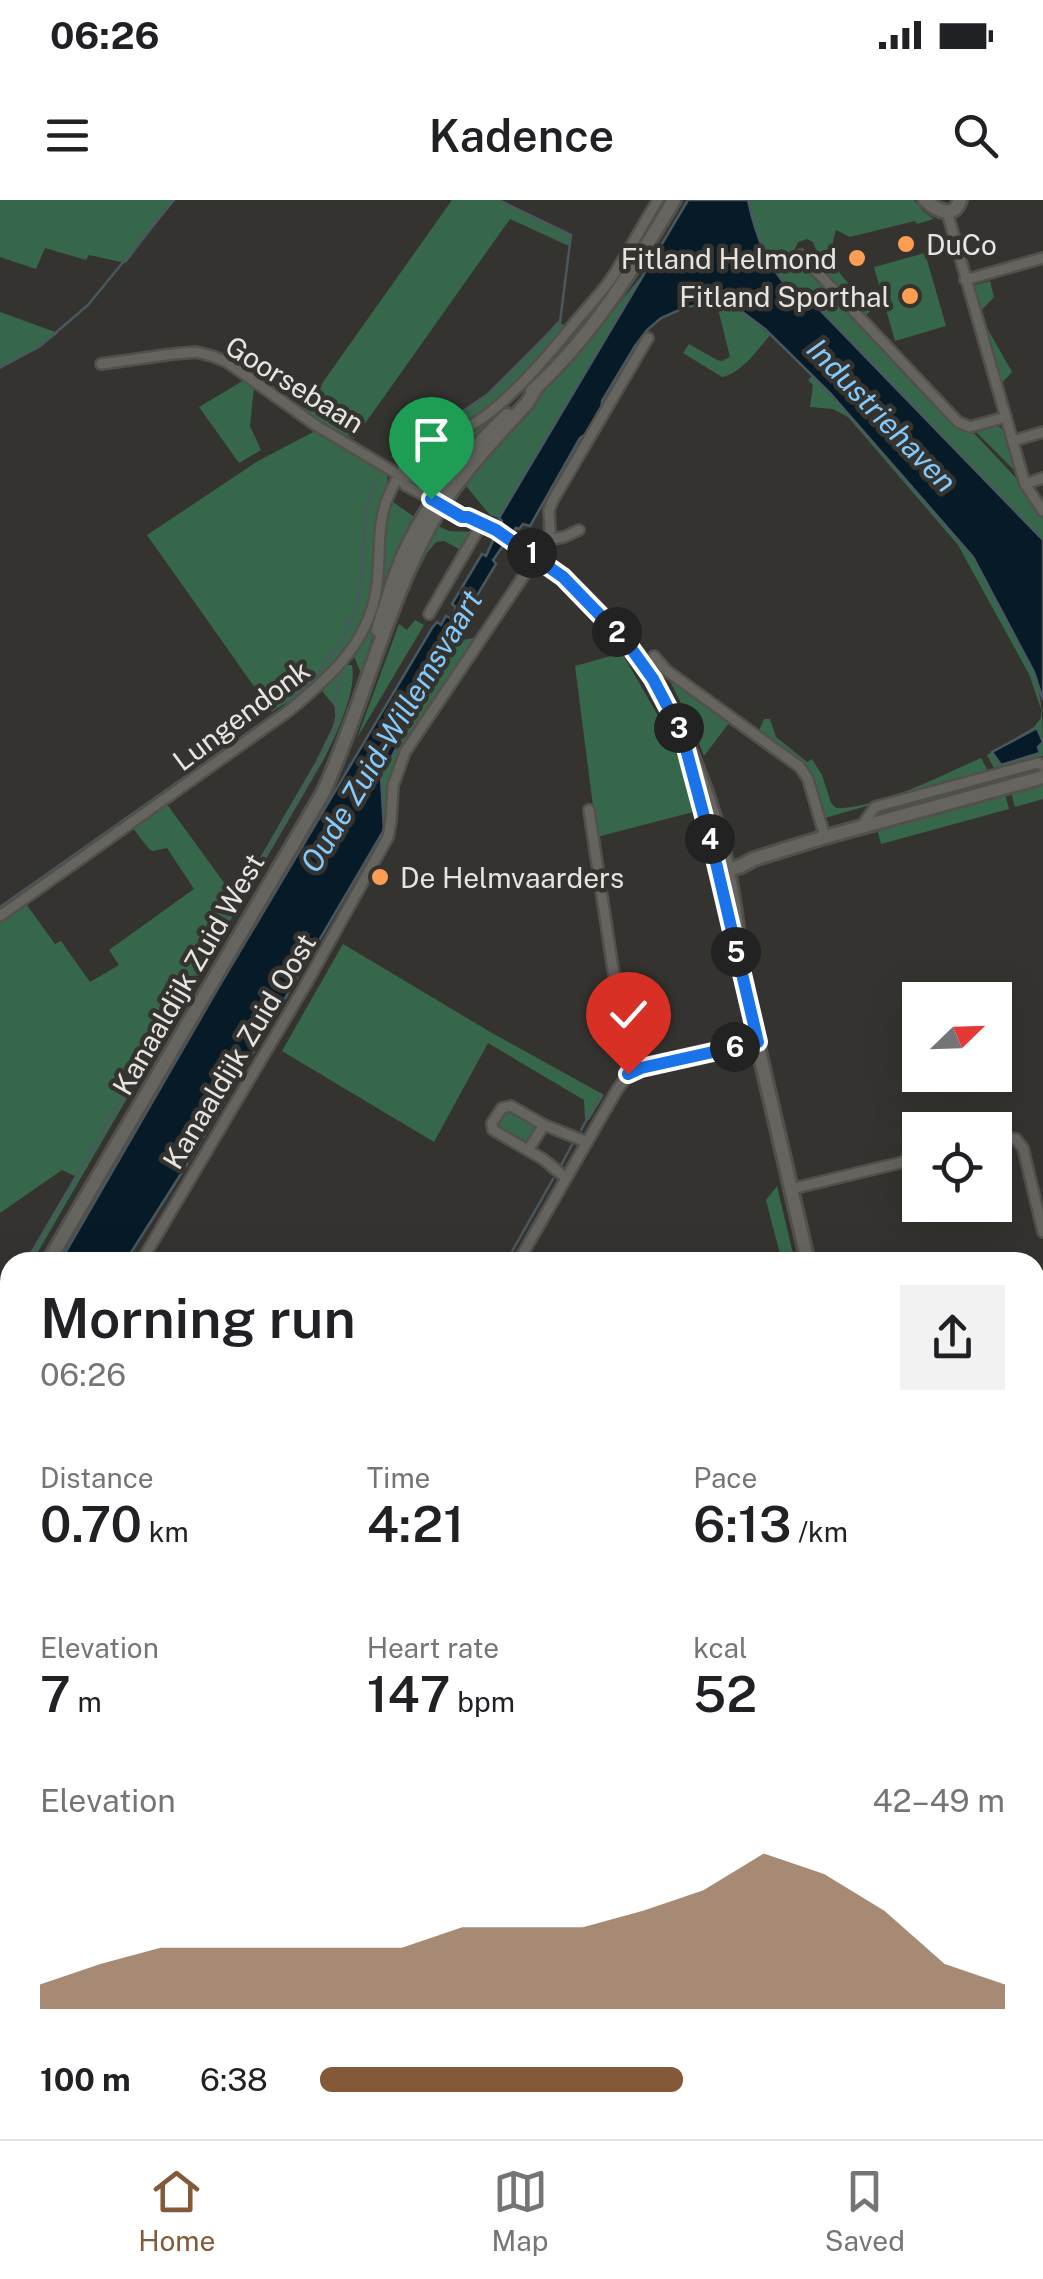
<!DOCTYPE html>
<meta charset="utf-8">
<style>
:root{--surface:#fff;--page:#f2f2f2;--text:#202124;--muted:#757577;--line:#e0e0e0;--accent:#835939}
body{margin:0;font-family:"Public Sans",sans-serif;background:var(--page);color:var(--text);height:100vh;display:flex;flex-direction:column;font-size:38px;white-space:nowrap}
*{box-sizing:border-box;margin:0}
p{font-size:32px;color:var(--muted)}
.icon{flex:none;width:55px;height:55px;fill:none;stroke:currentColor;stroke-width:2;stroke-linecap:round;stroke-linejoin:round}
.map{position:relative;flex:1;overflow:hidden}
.drawer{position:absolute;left:0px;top:1052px;width:1045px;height:888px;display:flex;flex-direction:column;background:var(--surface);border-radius:30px 30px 0 0;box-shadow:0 10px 40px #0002}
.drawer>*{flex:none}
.needle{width:65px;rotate:67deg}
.buttons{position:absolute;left:902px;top:782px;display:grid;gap:20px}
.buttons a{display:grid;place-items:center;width:110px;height:110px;border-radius:0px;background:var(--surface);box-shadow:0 10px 40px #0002;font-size:50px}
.pin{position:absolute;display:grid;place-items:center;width:85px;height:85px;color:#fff;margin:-102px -42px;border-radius:50% 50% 50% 0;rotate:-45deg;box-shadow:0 0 10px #0007}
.pin .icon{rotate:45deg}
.km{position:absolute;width:50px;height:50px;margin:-25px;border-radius:50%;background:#222;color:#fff;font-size:28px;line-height:50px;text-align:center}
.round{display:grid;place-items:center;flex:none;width:105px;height:105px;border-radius:0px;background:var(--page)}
.head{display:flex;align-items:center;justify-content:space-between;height:170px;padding:0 40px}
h1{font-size:55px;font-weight:600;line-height:75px}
.metrics{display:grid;grid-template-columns:repeat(3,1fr);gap:15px;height:170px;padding:10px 40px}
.metrics div{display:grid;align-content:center}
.metrics b{font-size:50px;font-weight:600}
.metrics small{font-size:28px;font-weight:400}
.metrics p{font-size:28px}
.chart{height:280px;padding:20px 40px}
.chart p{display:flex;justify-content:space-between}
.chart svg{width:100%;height:180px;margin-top:10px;fill:var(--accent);opacity:.7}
ul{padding:0 40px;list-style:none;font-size:32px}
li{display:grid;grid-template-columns:160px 120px 1fr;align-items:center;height:75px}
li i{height:25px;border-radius:12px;background:var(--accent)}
.status{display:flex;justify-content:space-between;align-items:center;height:70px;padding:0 50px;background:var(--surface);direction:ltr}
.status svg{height:28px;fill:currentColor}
header{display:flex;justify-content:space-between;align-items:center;height:130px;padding:0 40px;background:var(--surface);font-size:45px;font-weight:600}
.dock{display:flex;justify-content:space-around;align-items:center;height:140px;border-top:2px solid var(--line);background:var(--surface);font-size:28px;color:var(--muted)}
.dock a{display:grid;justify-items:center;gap:5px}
.dock .current{color:var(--accent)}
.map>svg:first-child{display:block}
.green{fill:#37674a}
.water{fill:#061a27;stroke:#49575f;stroke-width:2.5}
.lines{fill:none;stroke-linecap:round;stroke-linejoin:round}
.stream{stroke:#49575f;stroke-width:2.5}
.street-casing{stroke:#51504c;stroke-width:14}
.secondary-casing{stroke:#51504c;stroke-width:18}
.street{stroke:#66645f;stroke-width:9}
.secondary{stroke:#66645f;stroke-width:12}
.route-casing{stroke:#fff;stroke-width:20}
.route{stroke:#1a73e8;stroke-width:12}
.poi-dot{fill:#fc9d53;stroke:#35332f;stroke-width:4}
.labels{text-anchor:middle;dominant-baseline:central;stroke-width:9;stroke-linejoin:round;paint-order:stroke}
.poi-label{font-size:28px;fill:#e6e5e2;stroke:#35332f;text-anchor:start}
.street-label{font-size:28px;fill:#e6e5e2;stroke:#35332f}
.water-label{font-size:30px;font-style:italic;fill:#85cafc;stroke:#35332f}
</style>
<div class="status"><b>06:26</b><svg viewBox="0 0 49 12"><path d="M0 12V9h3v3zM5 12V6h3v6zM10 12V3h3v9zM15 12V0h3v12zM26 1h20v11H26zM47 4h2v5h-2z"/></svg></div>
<header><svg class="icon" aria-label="menu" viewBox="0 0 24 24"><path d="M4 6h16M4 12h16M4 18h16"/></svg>Kadence<svg class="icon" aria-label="search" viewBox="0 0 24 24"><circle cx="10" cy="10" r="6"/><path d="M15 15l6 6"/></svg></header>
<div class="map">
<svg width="1043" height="1939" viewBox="0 0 1043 1939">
<rect width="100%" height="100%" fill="#35332f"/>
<g class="green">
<polygon points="0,0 174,0 126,63 89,55 86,60 45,48 36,69 0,57"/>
<polygon points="452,0 501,0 565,31 570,36 569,46 510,19 354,239 327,225 323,225 304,209"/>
<path d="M 748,0 L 914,0 L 923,11 L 934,19 L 917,24 L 915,21 L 850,37 L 836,30 C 829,51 832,66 848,83 L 846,86 L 870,111 L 864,117 L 829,81 L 813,42 L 807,39 L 798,42 L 794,51 L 795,55 L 956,224 L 971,230 L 1020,282 L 1031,303 L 1043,318 L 1043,340 L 819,108 C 775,90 757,43 748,0 Z"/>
<polygon points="925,53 946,126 895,141 874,67"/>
<polygon points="650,66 510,301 499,318 490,315 462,281 494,242 581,149"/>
<polygon points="990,81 994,97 979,113 971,86"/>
<path d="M 717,105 L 741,111 L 770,135 C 757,150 742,173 722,177 L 683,153 L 689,144 L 717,160 L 722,161 L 730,157 Z"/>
<polygon points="0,112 58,133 39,148 0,169"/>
<path d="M 558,121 L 566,127 C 541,157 514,190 482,213 C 455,233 428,236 402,263 L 391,257 C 413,230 446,222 475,203 C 507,181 532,149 558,121 Z"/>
<polygon points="986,126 1012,172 1000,185 984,127"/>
<path d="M 812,176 L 855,220 L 973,357 L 1034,472 C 1043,501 1043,525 1043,556 L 995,570 L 987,555 L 1034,527 L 1041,518 L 1041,509 L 1029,474 L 958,345 L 848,217 L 833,209 L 810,207 L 813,185 L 808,180 Z"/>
<polygon points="244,180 254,187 250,226 261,250 239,263 199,207"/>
<polygon points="486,223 449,267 430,252"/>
<polygon points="995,224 1005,231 1018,274 973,229"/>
<path d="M 317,230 L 382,269 C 396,281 380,295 377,311 C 371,339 375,368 370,396 C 364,427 342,462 318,482 C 304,493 286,502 272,512 L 147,335 L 258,261 Z"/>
<path d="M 421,258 L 443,274 C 435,287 425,283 415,274 L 414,267 Z"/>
<polygon points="390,300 416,318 388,388 361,473 353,454 372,413 383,319"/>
<polygon points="436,325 449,331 473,332 463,351 444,341 436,342 427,353 417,373 424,349"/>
<polygon points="415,420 424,425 357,538 399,424 407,430"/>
<path d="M 478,437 C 451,475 404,533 390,576 C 385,592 390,612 387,630 L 381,633 L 311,754 L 287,740 L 384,631 L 381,577 L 384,570 L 437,481 L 450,450 L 458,441 Z"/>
<polygon points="622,453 669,535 681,567 693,612 597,637 575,466"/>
<path d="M 347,465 L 352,465 C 357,492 336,535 324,559 L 32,1062 L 25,1062 L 75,976 L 62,970 L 0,1013 L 0,723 L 26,704 L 55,744 L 61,741 L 90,782 L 119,765 L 109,750 L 194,689 L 167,648 L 153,651 L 149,649 L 132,627 L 166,603 L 236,699 L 316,561 L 333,526 L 337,509 L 322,491 Z"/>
<polygon points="668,477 729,523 704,556 691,523"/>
<path d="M 764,519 L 770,519 L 776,537 L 807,562 L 812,559 L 822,575 L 831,603 L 836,608 C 878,609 942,575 981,558 L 988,571 L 825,618 L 809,572 L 801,563 L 759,531 Z"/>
<polygon points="1043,583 1043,599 1015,607 1011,592"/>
<polygon points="1005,594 1009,609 881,644 877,629"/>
<polygon points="343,744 492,833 604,895 589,920 585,919 584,900 488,843 434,942 282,851"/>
<polygon points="508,909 534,924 535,929 530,940 522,942 498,928 496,921 502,911"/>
<polygon points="777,986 795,1062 782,1062 766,1000"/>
<polygon points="0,1307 10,1312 10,1443 0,1441"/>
<polygon points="0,1447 10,1450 10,1539 0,1536"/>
<polygon points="7,1551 10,1552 10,1930 173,1930 170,1939 0,1939 0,1567 4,1552"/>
<polygon points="185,1930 290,1930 289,1939 183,1939"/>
</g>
<g class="water">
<path d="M 688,0 L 748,0 C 757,43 775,90 818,108 L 1043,340 L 1043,500 L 1034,472 L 973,357 L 830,193 L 765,129 L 741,111 L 728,107 L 706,104 L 686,107 L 661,118 L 647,130 L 635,146 L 602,201 L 601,212 L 589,232 L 580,238 L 530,326 L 523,324 L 519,329 L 516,328 L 493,360 L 496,364 L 467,412 L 463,410 L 457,422 L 460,424 L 456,440 L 460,440 L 450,450 L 437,481 L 407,528 L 381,577 L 384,630 L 193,955 L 125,1062 L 60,1062 L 217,790 L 432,428 L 437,422 L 441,425 L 446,416 L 450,418 L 456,407 L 452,404 L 482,354 L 486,356 L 502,321 L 499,318 Z"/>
<polygon points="1037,528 1043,542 1038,547 1040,553 1001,565 992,552"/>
<polygon points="10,1149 10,1200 0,1216 0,1167"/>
</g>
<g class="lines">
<g class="stream">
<polyline points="0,166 39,147 88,105 174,0"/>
<polyline points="399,248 418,234 466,209 488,194 560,122 571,35 498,0"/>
<path d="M 0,707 L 284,507 C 320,473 356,434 361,382 C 364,346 361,314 376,281"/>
<polyline points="581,930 601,894"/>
<polyline points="560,967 573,943"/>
<polyline points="26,1062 315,570 337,521 335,501 342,471"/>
<polyline points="506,1062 553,979"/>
<polyline points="0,1106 10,1089"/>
<polyline points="0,1538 10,1540"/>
<polyline points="294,1939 294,1930"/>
</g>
<g class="street-casing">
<g id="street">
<polyline points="947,12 1025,284 1043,311"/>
<polyline points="801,55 958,222 970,227 1006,217"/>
<polyline points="965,80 1043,58"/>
<polyline points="101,164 173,154 196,152 212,156 227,162 317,226 399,275 405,285 434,300"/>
<polyline points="1013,241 1043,232"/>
<polyline points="399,275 412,277 438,293"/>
<polyline points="1025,284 1043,278"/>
<polyline points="546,340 564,337 579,330"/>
<polyline points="429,414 482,323"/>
<polyline points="654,456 667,471 800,567 808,579 825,637"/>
<polyline points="589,610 625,849 628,864 634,871"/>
<polyline points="861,627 875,607 1038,563 1043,566"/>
<path d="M 0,716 L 290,510 C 327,479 364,448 375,397 C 384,353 371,322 397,279 C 418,243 458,238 488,214 C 522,187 550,153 577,120 C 588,107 601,93 611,79 C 628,53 642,26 658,0"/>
<polyline points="995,941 1007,938 1016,939 1023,948 1043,1032"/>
<polyline points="528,950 544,925"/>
<polyline points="566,978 543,959 493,930 492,923 502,908 511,906 544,925 587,942"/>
<polyline points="791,989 920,958"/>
<polyline points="141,1062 306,784 388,637 391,620 393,586 405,552 531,365 550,331 549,310 553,300 648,138"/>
<polyline points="518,1062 617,890 628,875 641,868 758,842"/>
<polyline points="0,1243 10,1226"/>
<polyline points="1035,1292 1043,1287"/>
<polyline points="437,1930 442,1939"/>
<polyline points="638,1930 643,1939"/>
<polyline points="538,1939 554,1930"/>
</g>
</g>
<g class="secondary-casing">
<g id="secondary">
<path d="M 925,0 C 936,10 954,20 960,0"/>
<path d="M 532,191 C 592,137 633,69 674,0"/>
<path d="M 436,302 C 444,306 454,314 463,317 C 470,319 476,320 484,324 C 509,336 532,353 554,370 C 647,443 702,553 727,667 C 734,700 739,731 739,765"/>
<path d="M 378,430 C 387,401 395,371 409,343 C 433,294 468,253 507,215"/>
<polyline points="697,590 731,731"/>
<polyline points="719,668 727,670 741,666 754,659 825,637 1043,577"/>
<polyline points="738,760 808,1062"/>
<path d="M 48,1062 L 323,593 C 363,505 386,406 432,322 C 457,277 494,240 528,202 L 536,188"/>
<polyline points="0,1144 10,1127"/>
<polyline points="1035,1543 1043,1536"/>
<polyline points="1035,1588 1043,1602"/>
<polyline points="1035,1609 1043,1622"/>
</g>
</g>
<use href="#street" class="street"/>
<use href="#secondary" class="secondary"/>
</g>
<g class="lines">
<g class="route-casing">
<polyline id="route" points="431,299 462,317 468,317 496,330 563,377 628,444 653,479 682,534 713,650 758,842 641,868 628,874"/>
</g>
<use href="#route" class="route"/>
</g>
<g class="poi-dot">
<circle cx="906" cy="44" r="10"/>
<circle cx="857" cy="58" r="10"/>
<circle cx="910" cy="96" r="10"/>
<circle cx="380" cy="677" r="10"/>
</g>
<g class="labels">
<g class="poi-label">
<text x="926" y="44">DuCo</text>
<text x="837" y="58" text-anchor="end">Fitland Helmond</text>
<text x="890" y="96" text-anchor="end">Fitland Sporthal</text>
<text x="400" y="677">De Helmvaarders</text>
</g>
<g class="street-label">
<text transform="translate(295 184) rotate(32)">Goorsebaan</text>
<text transform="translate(241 515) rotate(-37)">Lungendonk</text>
<text transform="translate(188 774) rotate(-60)">Kanaaldijk Zuid West</text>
<text transform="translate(239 851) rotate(-59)">Kanaaldijk Zuid Oost</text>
</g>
<g class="water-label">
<text transform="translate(882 215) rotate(46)">Industriehaven</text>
<text transform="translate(391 531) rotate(-59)">Oude Zuid-Willemsvaart</text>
</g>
</g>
</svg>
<div class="buttons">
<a><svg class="needle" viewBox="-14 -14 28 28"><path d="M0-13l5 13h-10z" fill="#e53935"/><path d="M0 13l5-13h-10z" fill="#757577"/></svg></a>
<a><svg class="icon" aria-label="locate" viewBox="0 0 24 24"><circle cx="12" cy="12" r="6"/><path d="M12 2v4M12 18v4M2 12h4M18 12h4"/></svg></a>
</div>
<div class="pin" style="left:431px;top:299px;background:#1e9e55"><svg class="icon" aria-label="arrive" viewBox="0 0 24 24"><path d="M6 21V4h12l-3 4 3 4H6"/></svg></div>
<div class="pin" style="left:628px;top:874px;background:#d93025"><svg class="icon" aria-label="check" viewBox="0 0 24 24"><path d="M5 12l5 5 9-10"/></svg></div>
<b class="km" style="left:532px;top:353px">1</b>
<b class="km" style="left:617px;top:432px">2</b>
<b class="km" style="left:679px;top:528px">3</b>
<b class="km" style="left:710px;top:639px">4</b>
<b class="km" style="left:736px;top:752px">5</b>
<b class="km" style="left:735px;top:847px">6</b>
<section class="drawer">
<div class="head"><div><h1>Morning run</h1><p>06:26</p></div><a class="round"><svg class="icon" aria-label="share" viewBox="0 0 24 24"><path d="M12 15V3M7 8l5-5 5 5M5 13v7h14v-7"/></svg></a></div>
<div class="metrics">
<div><p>Distance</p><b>0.70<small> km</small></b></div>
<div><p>Time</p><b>4:21</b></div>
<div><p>Pace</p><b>6:13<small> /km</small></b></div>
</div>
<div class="metrics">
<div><p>Elevation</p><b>7<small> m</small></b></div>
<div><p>Heart rate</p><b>147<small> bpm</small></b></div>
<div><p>kcal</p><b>52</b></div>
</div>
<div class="chart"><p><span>Elevation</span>42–49 m</p>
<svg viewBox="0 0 160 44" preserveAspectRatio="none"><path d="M0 44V38L10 33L20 29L30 29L40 29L50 29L60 29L70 24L80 24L90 24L100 20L110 15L120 6L130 11L140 20L150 33L160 38V44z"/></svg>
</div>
<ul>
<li><b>100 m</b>6:38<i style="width:53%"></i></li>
</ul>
</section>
</div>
<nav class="dock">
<a class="current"><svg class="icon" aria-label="home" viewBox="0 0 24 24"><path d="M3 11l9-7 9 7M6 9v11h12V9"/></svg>Home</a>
<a><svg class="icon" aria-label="map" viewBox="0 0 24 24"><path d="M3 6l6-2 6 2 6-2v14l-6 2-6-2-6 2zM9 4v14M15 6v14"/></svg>Map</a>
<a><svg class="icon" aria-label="saved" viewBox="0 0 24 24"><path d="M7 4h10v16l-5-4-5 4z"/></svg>Saved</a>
</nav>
